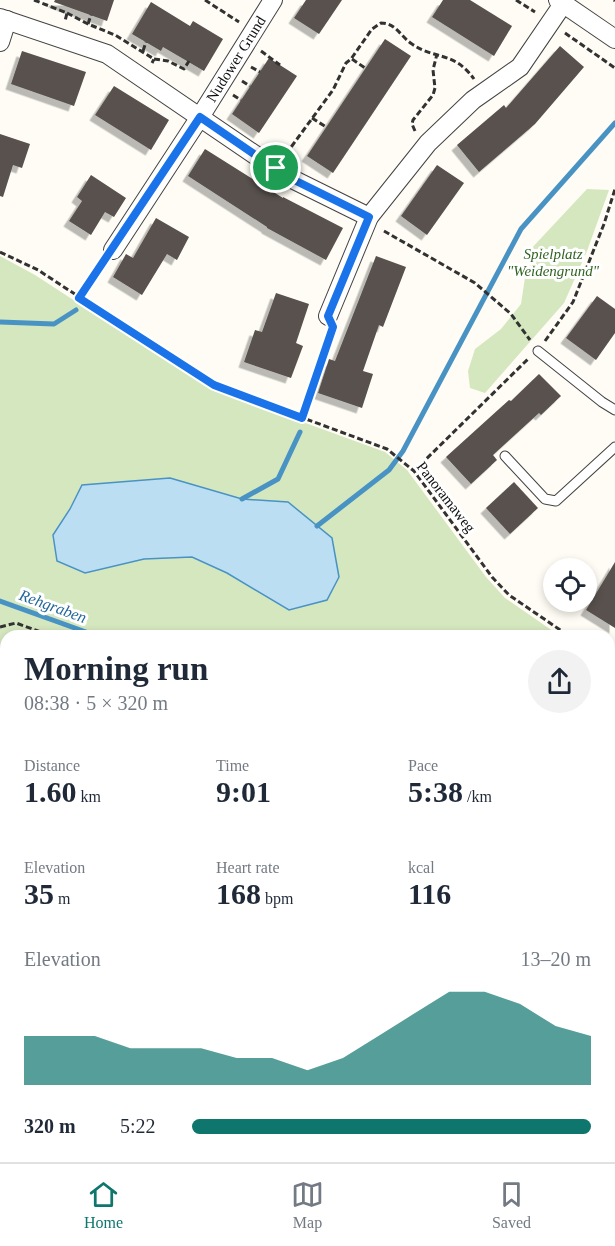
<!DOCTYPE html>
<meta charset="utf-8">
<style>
:root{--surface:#fff;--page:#f2f2f3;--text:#1f2937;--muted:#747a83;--line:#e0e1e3;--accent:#0f766e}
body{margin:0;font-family:"Times New Roman",serif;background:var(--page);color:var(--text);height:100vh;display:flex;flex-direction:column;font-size:22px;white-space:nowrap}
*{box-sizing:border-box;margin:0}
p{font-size:20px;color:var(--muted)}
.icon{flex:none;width:33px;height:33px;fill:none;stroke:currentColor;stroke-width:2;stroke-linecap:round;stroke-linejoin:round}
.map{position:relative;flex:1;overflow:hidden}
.panel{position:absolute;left:0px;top:630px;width:615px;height:532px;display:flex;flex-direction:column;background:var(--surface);border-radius:18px 18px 0 0;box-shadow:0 3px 9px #0003}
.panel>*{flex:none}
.fabs{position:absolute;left:543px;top:558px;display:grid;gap:12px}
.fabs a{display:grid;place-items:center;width:54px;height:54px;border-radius:50%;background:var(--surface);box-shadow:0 3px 9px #0003;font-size:30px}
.pin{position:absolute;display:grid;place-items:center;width:51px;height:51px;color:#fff;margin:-26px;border:3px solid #fff;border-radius:50%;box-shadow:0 2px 6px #0007}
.round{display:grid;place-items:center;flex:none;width:63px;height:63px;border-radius:32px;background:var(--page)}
.headline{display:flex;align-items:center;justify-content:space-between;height:102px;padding:0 24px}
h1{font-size:33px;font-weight:700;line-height:45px}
.figures{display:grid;grid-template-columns:repeat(3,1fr);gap:9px;height:102px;padding:6px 24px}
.figures div{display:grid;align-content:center}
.figures b{font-size:30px;font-weight:700}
.figures small{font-size:16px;font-weight:400}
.figures p{font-size:16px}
.chart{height:168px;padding:12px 24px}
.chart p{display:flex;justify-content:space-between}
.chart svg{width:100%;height:108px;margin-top:6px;fill:var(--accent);opacity:.7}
ul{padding:0 24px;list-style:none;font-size:20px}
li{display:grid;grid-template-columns:96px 72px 1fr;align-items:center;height:45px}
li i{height:15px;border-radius:8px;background:var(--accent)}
.tabs{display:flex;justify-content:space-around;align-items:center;height:84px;border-top:2px solid var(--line);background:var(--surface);font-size:16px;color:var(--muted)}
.tabs a{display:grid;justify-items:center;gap:3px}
.tabs .selected{color:var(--accent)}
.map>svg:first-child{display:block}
.green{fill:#d4e7bf;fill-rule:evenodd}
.water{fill:#bcdef2;stroke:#4893c4;stroke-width:1.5}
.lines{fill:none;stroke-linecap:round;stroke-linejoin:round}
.stream{stroke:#4893c4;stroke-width:5}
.building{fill:#58514d;filter:url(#shadow)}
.lane-casing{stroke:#434343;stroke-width:11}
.street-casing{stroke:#434343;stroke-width:20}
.path{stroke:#323232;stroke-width:3;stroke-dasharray:6 3;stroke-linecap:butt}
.lane{stroke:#fff;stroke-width:9}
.street{stroke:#fff;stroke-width:18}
.route-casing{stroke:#fff;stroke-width:12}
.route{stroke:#1a73e8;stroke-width:8}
.labels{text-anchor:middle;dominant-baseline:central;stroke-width:6;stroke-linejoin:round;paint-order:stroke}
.street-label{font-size:15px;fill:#101010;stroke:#fff}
.park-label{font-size:15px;font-style:italic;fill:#326424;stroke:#fff}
.water-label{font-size:16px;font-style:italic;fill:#21669a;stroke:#fff}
</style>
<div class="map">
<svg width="615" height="1162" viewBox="0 0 615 1162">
<defs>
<filter id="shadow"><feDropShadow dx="-5.5" dy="5.5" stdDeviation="0" flood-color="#0004"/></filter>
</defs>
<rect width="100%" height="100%" fill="#fefcf4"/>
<g class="green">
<polygon points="587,189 609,190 587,251 564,303 485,393 470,388 468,371 475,349 501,329 521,304 529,251"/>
<path d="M 0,256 L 35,275 L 207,387 L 385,452 L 407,470 L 486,577 L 505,598 L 560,636 L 6,636 L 6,1156 L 549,1156 L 553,1162 L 0,1162 ZM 170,478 L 242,499 L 288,502 L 227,573 L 192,557 L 144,559 L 85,573 L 70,509 L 82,485 Z"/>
<polygon points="609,670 615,674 615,1091 609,1081"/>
</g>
<polygon class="water" points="170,478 242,499 288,502 332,538 339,577 327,600 289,610 227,573 192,557 144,559 85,573 57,561 53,535 70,509 82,485"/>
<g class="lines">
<g class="stream">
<polyline points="0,322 54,324 76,310"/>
<polyline points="242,499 278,479 300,432"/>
<polyline points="317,526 389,470 403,451 521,229 615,123"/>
<polyline points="0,601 97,636"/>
<polyline points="596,1156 600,1162"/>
</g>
</g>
<g class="building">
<polygon points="55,0 114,0 107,21 54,2"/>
<polygon points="306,0 342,0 319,34 294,18"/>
<polygon points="443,0 470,0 512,26 494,56 432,17"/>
<polygon points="151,2 190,26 193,21 223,39 204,71 163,47 161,51 132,34"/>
<polygon points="385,39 411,56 333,173 307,156"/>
<polygon points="560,46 584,67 535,124 479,172 457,145 504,105 506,108"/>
<polygon points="22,51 86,72 74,106 11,84"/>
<polygon points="269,58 297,76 259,133 232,114"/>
<polygon points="114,86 169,120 151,150 95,115"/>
<polygon points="0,134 30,144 22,168 13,165 3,197 0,196"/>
<polygon points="205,149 283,198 283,197 343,228 326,260 267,228 267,227 188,176"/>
<polygon points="437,165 464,183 427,235 401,216"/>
<polygon points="91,175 126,198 114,217 105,212 91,235 69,221 82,201 77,197"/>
<polygon points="156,218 189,237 177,260 167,254 142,295 113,277 126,254 133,258"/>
<polygon points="376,256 406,267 383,327 379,325 363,371 373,374 362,408 318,393 329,359 335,361"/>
<polygon points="276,293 309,304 296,343 303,346 291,378 244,362 255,330 262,332"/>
<polygon points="597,296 615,309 615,333 596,360 566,338"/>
<polygon points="539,374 561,396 541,415 539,413 493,455 497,460 471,484 446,457 509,400 511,401"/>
<polygon points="514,482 538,508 510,534 486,508"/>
<polygon points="615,562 615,628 586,610"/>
</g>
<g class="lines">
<g class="lane-casing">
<g id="lane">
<polyline points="538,351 602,402 615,410"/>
<polyline points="505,456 545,499 556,501 615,447"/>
</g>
</g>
<g class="street-casing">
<g id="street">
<polyline points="558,0 615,39"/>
<polyline points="0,18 107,54 286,176 369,217"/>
<polyline points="0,42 7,20"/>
<polyline points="113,250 200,117 273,0"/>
<polyline points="328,316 369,217 428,143 473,100 520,67 563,4"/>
</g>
</g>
<g class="path">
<polyline points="34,0 67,13 65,21"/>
<polyline points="205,0 239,22"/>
<polyline points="516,0 535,12"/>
<polyline points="614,0 615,1"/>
<polyline points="67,13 88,24 115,35 154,59 152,63"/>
<polyline points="88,24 91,15"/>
<polyline points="565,33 615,68"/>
<polyline points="143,51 146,42"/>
<polyline points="261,51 280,65"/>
<polyline points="154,59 168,61 184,69 189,61"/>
<polyline points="352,59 365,68"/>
<polyline points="251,67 260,72"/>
<polyline points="242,81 250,86"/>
<polyline points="233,95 241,100"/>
<polyline points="312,118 326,127"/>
<polyline points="415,131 412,124 413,120 433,95 435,88 433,70 437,54"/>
<path d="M 286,154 L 333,90 L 346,63 L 351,59 L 372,29 L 381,23 C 396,23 400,36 412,44 C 435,60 454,51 474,79"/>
<polyline points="384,231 475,283 511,314 530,340"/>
<polyline points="0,252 38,270 214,385 387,449 414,471 492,577 509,595 569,636"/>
<polyline points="80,297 103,263"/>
<polyline points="545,341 573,302 604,224 615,189"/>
<polyline points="302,418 331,334"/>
<polyline points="414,471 528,359"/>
<polyline points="0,627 16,623 52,636"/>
<polyline points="609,658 615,649"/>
<polyline points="609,664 615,668"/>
<polyline points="565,1156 569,1162"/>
</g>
<use href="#lane" class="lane"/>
<use href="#street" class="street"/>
</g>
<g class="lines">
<g class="route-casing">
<polygon id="route" points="200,117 286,176 369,217 328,316 333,327 302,418 214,385 79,298"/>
</g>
<use href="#route" class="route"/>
</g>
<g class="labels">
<g class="street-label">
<text transform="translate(236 59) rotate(-58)">Nudower Grund</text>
<text transform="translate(446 497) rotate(52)">Panoramaweg</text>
</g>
<g class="park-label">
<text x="553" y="254">Spielplatz<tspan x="553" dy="17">"Weidengrund"</tspan></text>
</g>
<g class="water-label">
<text transform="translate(53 606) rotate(20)">Rehgraben</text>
</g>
</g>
</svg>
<div class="fabs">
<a><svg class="icon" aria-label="locate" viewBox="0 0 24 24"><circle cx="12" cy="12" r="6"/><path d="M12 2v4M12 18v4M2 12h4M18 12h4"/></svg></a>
</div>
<div class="pin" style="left:276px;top:168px;background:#1e9e55"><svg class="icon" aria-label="arrive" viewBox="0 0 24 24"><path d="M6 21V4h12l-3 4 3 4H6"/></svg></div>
<section class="panel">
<div class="headline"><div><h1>Morning run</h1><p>08:38 · 5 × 320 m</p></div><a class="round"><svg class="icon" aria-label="share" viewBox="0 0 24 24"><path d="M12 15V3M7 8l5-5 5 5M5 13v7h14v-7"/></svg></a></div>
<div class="figures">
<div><p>Distance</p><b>1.60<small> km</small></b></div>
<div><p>Time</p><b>9:01</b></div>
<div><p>Pace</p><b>5:38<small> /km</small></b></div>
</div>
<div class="figures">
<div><p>Elevation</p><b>35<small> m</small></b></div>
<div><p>Heart rate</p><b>168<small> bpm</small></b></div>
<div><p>kcal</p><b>116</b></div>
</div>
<div class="chart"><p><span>Elevation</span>13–20 m</p>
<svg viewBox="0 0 160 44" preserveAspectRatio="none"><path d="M0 44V24L10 24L20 24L30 29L40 29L50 29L60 33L70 33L80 38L90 33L100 24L110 15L120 6L130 6L140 11L150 20L160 24V44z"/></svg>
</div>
<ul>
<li><b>320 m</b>5:22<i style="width:100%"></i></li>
</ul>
</section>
</div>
<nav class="tabs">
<a class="selected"><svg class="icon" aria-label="home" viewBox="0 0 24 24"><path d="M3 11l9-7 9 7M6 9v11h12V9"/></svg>Home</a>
<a><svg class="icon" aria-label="map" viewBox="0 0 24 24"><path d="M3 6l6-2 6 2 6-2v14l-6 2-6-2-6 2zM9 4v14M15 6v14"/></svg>Map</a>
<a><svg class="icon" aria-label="saved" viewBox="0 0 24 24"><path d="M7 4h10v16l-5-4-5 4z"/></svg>Saved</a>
</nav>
